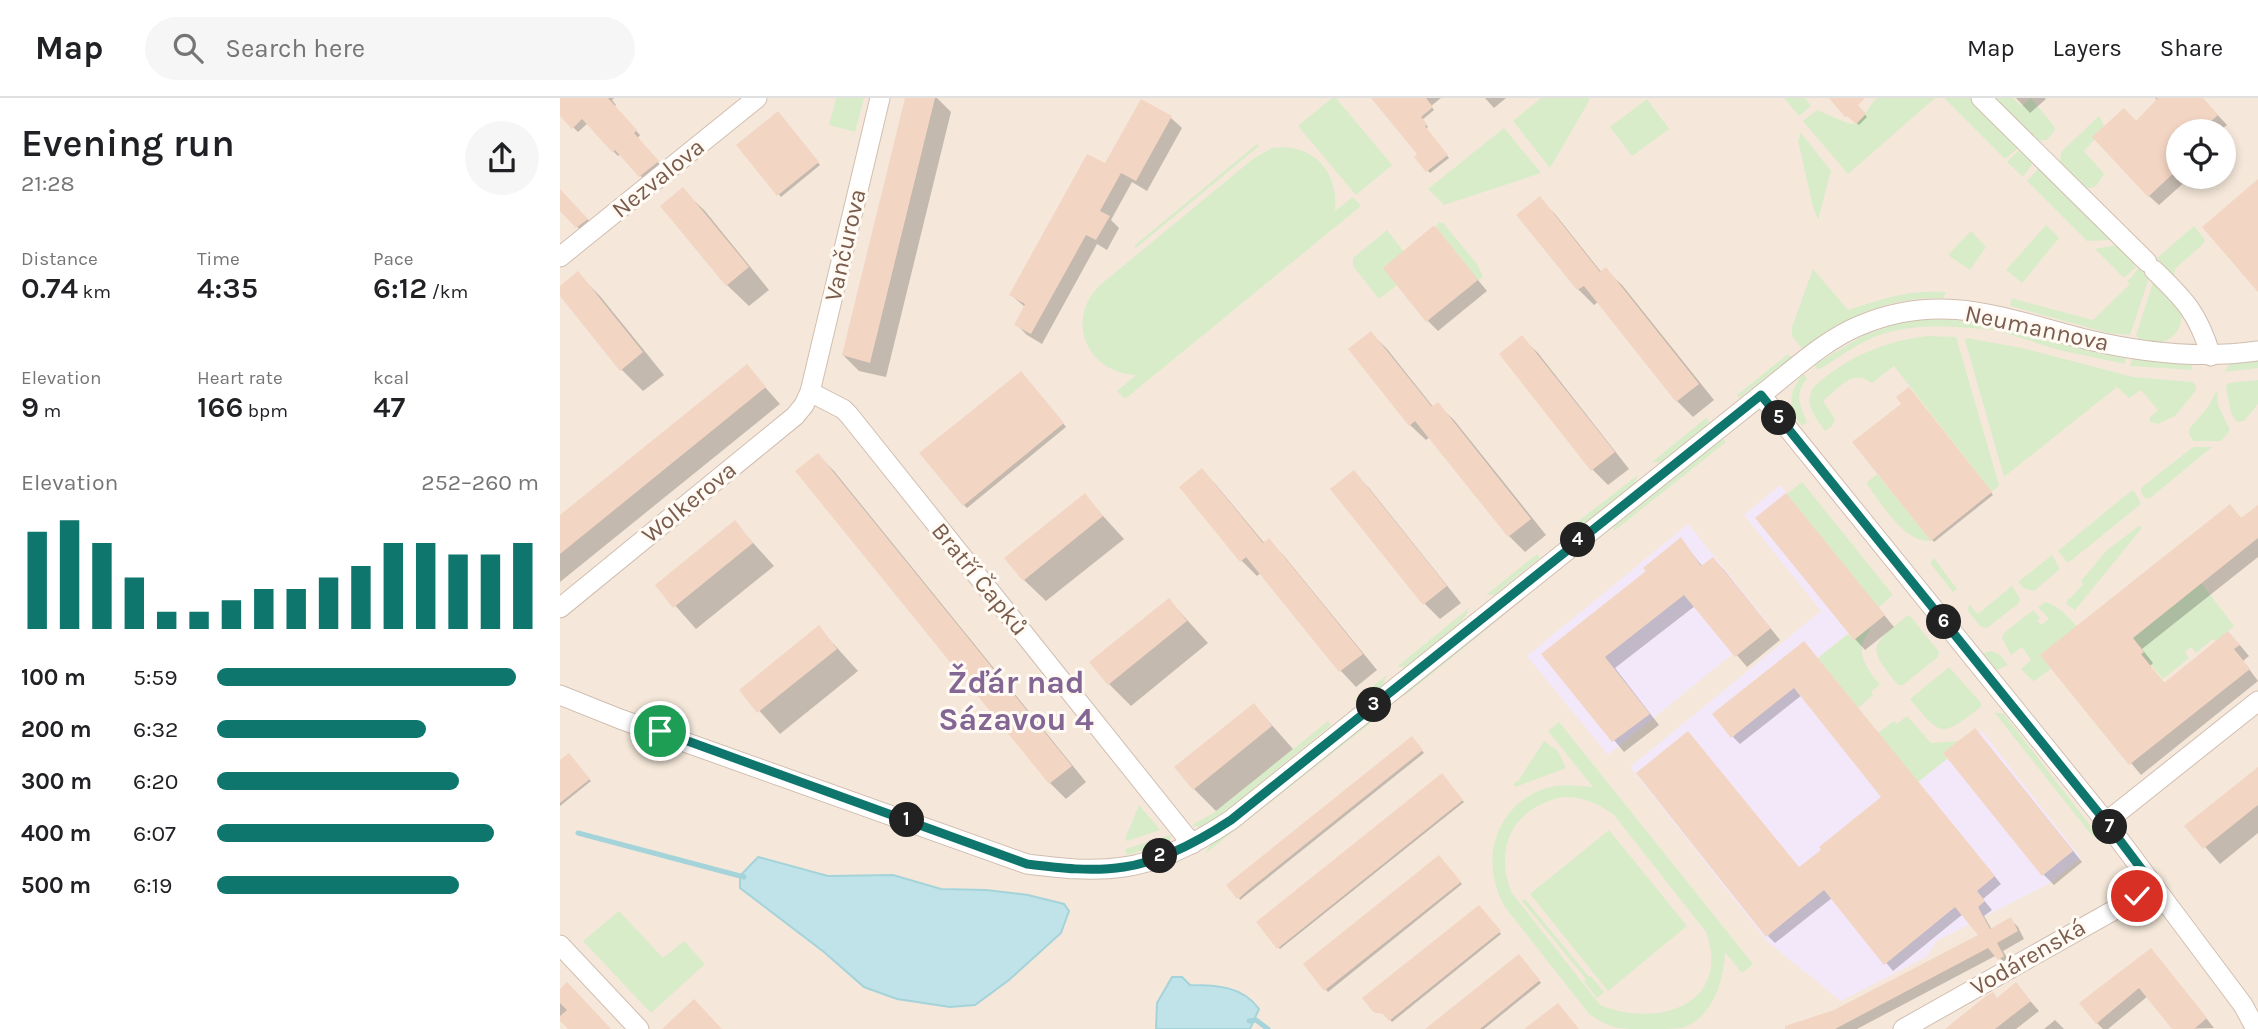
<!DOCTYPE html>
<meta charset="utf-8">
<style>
:root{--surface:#fff;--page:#f6f6f6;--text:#202124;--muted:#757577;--line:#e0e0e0;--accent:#0f766e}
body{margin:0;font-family:Karla,sans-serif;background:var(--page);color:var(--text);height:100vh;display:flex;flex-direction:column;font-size:26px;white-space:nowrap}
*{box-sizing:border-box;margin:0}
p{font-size:23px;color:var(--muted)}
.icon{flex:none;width:38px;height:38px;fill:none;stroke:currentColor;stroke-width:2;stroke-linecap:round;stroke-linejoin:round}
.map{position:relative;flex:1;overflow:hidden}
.sheet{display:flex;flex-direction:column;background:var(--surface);width:560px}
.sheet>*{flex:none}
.controls{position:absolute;left:1606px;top:21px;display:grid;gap:14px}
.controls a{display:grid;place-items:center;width:70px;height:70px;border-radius:50%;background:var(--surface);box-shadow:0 4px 10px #0003;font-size:35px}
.pin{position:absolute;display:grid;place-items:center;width:60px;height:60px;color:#fff;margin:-30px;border:4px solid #fff;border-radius:50%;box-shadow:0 2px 7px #0007}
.km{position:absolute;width:35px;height:35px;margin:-18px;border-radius:50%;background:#222;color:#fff;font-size:19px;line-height:35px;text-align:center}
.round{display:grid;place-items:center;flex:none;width:74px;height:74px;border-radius:37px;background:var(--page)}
.overview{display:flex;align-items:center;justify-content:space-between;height:119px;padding:0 21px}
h1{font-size:38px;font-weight:600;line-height:52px}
.figures{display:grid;grid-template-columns:repeat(3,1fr);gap:10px;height:119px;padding:7px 21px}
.figures div{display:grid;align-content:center}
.figures b{font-size:30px;font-weight:600}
.figures small{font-size:19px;font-weight:400}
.figures p{font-size:19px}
.chart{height:196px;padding:14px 21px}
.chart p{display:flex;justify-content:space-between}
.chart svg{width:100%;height:126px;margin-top:7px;stroke:var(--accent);stroke-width:6}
ul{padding:0 21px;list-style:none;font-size:23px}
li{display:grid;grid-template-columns:112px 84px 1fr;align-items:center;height:52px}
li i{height:18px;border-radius:9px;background:var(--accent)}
header{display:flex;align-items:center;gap:42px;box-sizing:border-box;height:98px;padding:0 35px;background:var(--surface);border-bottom:2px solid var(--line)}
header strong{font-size:33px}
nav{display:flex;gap:38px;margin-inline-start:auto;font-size:24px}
.search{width:490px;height:63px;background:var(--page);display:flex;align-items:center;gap:18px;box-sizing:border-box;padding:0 24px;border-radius:38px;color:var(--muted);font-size:26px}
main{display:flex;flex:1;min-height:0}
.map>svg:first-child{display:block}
.residential{fill:#f5e8da;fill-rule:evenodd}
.education{fill:#f3e8fa}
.green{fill:#d8ecc9;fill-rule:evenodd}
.water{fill:#bfe3e8;stroke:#a5d3da;stroke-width:2}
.shadow{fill:#0003}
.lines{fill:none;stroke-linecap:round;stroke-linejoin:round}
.stream{stroke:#a5d3da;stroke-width:5}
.building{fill:#f3d5c3}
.street-casing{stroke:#d1beb0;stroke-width:21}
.street{stroke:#fff;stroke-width:19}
.route-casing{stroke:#fff;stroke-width:14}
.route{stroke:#0f766e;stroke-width:9}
.labels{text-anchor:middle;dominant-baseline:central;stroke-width:6;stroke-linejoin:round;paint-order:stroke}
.street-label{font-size:24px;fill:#7a5c4d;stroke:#fffaf3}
.district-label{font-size:32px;font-weight:bold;fill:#846695;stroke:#fffaf3}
</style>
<header>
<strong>Map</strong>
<div class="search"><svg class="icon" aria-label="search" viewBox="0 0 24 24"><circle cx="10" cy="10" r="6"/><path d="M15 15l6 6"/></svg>Search here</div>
<nav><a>Map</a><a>Layers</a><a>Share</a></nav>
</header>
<main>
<section class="sheet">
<div class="overview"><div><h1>Evening run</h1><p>21:28</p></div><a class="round"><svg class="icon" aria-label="share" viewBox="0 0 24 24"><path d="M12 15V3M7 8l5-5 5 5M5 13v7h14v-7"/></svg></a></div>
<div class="figures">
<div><p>Distance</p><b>0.74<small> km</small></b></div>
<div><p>Time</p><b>4:35</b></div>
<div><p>Pace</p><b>6:12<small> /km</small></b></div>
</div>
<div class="figures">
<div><p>Elevation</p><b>9<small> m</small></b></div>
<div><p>Heart rate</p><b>166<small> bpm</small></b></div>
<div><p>kcal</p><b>47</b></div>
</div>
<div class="chart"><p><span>Elevation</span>252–260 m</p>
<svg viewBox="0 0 160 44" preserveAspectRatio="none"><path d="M5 44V10M15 44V6M25 44V14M35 44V26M45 44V38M55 44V38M65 44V34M75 44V30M85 44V30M95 44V26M105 44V22M115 44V14M125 44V14M135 44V18M145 44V18M155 44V14"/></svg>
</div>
<ul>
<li><b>100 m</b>5:59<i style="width:93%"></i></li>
<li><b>200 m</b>6:32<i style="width:65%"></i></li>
<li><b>300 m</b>6:20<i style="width:75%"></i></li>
<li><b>400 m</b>6:07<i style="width:86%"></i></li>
<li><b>500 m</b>6:19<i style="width:75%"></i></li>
</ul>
</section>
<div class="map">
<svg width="1698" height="931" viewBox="0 0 1698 931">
<rect width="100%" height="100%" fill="#fdf6ec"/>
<path class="residential" d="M 0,0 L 1698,0 L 1698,931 L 0,931 ZM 1619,33 L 1664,33 L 1664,79 L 1619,79 Z"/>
<g class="education">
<polygon points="1220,387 1318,510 1258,560 1358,684 1422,633 1521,760 1490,785 1377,843 1366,859 1281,903 1207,843 1070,669 1261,513 1184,417"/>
<polygon points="1128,426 1209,526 1048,657 967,558"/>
</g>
<g class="green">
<polygon points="276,0 304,0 295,34 269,27"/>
<polygon points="772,0 776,0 832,67 796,97 738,28"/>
<polygon points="981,0 1029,0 1028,5 990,70 953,23"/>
<polygon points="1224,0 1245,0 1251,8 1239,18"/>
<path d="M 1317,0 L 1375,0 L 1288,76 L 1243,23 L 1257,12 L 1287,25 L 1296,26 C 1305,18 1308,9 1317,0 Z"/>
<polygon points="1384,0 1411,0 1459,49 1445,61"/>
<polygon points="1434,0 1453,0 1461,8 1471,0 1494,28 1495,32 1487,42 1476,43"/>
<polygon points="1087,1 1109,31 1072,58 1050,29"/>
<polygon points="1539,18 1544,28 1533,38 1535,41 1524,53 1544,76 1536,88 1525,92 1500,64 1501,54"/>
<polygon points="944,30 981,75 884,107 868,91"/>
<polygon points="1241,35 1271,73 1258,122 1253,109 1238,43"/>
<polygon points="697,46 699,48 576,150 574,148"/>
<path d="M 723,49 C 760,51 778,78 775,113 L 793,99 L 801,108 L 565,301 L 557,293 L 576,277 C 527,275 504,222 540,187 L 693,61 L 712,50 Z"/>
<polygon points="1461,50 1474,64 1463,79 1447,64"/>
<polygon points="1480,69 1552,142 1527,143 1467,83"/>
<polygon points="878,124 883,125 917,166 923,179 918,182 876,129"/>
<polygon points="1486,127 1499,140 1462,185 1446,172"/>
<polygon points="1634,128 1645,142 1644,145 1615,171 1614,179 1597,160"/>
<polygon points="827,132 844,154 837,187 819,201 793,168 793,160"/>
<polygon points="1411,133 1426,149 1410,172 1388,157"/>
<polygon points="1557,147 1576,169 1564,180 1535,151"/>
<polygon points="1579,170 1589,180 1570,237 1548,235 1450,208 1451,200 1533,222 1570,186 1567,184"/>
<path d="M 1253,171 L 1288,212 C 1321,201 1351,191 1386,194 L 1383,200 C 1326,199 1288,219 1242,251 L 1232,238 L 1232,229 Z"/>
<path d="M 1594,182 L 1621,212 C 1624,225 1617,240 1602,244 C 1596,245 1586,242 1579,241 L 1576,237 Z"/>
<path d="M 1353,220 L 1428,224 L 1436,228 L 1435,232 C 1393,229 1350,223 1310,241 C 1292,249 1275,262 1258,272 L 1254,267 L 1304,237 Z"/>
<polygon points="1444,227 1533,254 1565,260 1565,266 1499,252 1442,234"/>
<path d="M 1368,238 L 1396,239 L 1439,387 L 1432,394 L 1334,268 L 1312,285 C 1292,270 1279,290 1263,303 L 1275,321 L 1272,328 L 1265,333 C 1255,318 1245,309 1252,291 C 1282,261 1326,242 1368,238 Z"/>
<polygon points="1407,240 1462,250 1573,279 1632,284 1636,287 1636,292 1615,318 1598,326 1590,324 1590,319 1598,312 1581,292 1569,300 1557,289 1444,379 1405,242"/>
<polygon points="1227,257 1233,259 1179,300 1177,297"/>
<polygon points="1572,261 1630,264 1633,272 1570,268"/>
<polygon points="1698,263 1698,270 1664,274 1670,266"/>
<path d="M 1244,276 L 1247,281 C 1234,296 1240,308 1247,324 L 1242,328 C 1227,310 1228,292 1244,276 Z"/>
<polygon points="1698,282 1698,306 1684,323 1677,324 1671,315 1666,289 1668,285"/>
<polygon points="1657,292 1658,307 1670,332 1661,343 1634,343 1629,337 1629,331 1648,309"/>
<polygon points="1146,320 1150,325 1101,365 1092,364"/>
<polygon points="1162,340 1166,344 1054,433 1053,427"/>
<polygon points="1633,349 1652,349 1590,400 1585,400 1581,395 1581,390"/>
<path d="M 1317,376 L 1371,443 C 1342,444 1322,405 1306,385 Z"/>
<polygon points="1078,377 1073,388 1019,430 1008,431"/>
<polygon points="1242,384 1333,497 1318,510 1227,396"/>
<polygon points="1571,393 1574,393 1581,406 1508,465 1498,453"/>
<polygon points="1579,428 1582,430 1515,512 1506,506 1508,500 1510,501 1523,486 1521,483 1547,452"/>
<polygon points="977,456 980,460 934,497 926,497"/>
<polygon points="1492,457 1500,471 1474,493 1463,490 1458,484"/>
<polygon points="1374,460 1397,491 1393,494 1370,465"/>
<polygon points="1641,485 1674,528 1656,543 1653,541 1636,555 1631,549 1625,554 1629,560 1603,581 1582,557 1585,554 1573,540"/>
<polygon points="1452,488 1460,500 1459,505 1427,530 1421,529 1408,513 1409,506 1418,516"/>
<path d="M 1486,504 C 1497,507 1509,519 1517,529 L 1480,557 L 1491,571 L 1476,582 L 1473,583 L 1461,571 L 1471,562 L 1462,549 L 1451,557 L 1442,540 L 1444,535 L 1473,512 L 1480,520 L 1477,522 L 1481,527 L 1489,521 L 1478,509 Z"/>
<path d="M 909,510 C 903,530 866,553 850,567 L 842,569 L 838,568 Z"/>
<path d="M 1347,518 L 1350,518 L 1379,554 L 1378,559 L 1343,587 L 1338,587 C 1307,548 1309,549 1347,518 Z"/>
<polygon points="927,528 931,528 843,599 844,595"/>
<path d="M 1311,528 C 1309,534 1305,539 1303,545 C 1298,561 1311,575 1320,587 L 1311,593 L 1313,597 L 1298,610 L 1258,560 L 1288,536 L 1294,542 Z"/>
<polygon points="1432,553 1440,557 1448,567 1435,573 1419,556"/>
<path d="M 1389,569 L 1421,605 L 1421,609 C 1381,639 1382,640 1350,601 Z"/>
<polygon points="827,577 821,590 799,607 795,602"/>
<polygon points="829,608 831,609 645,756 649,748"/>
<polygon points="1434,614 1444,616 1533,731 1533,739"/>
<polygon points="1347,618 1371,645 1398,643 1383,655 1387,661 1358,684 1318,635 1334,623 1337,626"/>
<polygon points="768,623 771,627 659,719 641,730 632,727 655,714"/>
<path d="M 999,624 L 1193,866 L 1182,875 L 1165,854 C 1164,882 1153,920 1122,930 C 1112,931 1095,931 1084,931 C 1057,931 1051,931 1029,916 L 945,809 C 917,761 937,701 994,688 C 1008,686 1020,688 1033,689 L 988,633 ZM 1002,699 C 1022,699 1037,704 1054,717 L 1146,834 C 1172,906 1098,931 1040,907 L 952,795 C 933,749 953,710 1002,699 Z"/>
<polygon points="984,643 998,653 1006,670 955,689 954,685 958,683"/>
<polygon points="579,707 600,732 567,743 565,741"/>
<polygon points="1049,732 1127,828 1048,893 970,796"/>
<polygon points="611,737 610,743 605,746 567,757 565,751"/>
<polygon points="965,801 1029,879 1031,878 1044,894 1037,900 1024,884 1026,881 962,803"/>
<polygon points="59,813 103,860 124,843 145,866 91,915 23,843"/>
</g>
<g class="water">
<polygon points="198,759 268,778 333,777 381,791 426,792 468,797 504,806 509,813 501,835 449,882 415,907 390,909 337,901 304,889 264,854 180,790 180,778"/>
<path d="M 612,879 L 622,879 L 630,887 C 656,887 683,888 699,911 L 690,931 L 596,931 L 597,905 Z"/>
</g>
<g class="shadow">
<polygon points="6,0 54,0 52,2 56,7 54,9 80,37 77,41 102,69 85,83 61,56 58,58 54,54 28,25 18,34 0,16 0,6"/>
<polygon points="347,0 377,0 391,14 326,279 299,273 283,257"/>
<polygon points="815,0 881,0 871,8 874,12 862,22 868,29 866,31 889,60 870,75 856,59 860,56"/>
<polygon points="925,0 946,0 934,10"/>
<polygon points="1272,0 1291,0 1307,19 1299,27 1280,11"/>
<polygon points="1456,0 1485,0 1486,1 1470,15"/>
<polygon points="1595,0 1642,0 1667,27 1659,33 1619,33 1619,66 1616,69 1619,72 1619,79 1624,79 1627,82 1599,107 1589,98 1576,25 1598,3"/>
<polygon points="581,3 611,20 622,30 587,93 572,84 551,122 559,130 547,152 537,146 482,246 467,237 456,226 465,209 451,197 545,68"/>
<polygon points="218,15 260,67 221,99 178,47"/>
<polygon points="0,92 32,126 22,134 0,110"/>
<polygon points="123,92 145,113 209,192 189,208 167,187"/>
<polygon points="979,101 995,116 1042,175 1046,172 1062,187 1154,302 1133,319 1117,303 1038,204 1034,207 1018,191"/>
<polygon points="875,130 927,193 878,233 868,223"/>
<polygon points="18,176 40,198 104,277 83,293 61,271 0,195 0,190"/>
<polygon points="811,235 827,251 874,310 878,307 894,322 986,437 965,454 949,438 870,339 866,342 850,327"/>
<polygon points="962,240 978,255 1069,371 1048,387 1033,372"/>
<polygon points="187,269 220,306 0,484 0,420"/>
<polygon points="464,278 506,329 407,410 404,407"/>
<polygon points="1349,291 1433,397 1374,444 1295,345 1344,306"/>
<polygon points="258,357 274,373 526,684 506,701 490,685"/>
<polygon points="642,372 657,388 705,446 709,443 724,458 817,572 796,589 781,573 701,475 697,478 681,462"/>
<polygon points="793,374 809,390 901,505 880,521 865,506"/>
<polygon points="524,397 564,441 486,503 464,482"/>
<polygon points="1226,397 1334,529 1305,552 1295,541"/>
<polygon points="1670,408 1682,421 1698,409 1698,459 1582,551 1593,565 1590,568 1605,586 1679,546 1689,558 1683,563 1698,583 1581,677 1483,558"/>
<polygon points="175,425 214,468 136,531 97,487"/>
<polygon points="1121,442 1143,469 1153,461 1164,472 1220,542 1187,569 1135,508 1055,570 1099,627 1064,654 983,557 1088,473"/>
<polygon points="609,502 648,545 571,608 549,586"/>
<polygon points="259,530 298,573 220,636 181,592"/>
<polygon points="1244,545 1441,786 1423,801 1432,812 1424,818 1432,832 1450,821 1458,829 1464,841 1443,853 1451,866 1447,868 1437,857 1297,931 1226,931 1275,914 1420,837 1403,816 1333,873 1272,800 1215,845 1208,838 1240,771 1323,699 1242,597 1180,646 1173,639"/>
<polygon points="694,607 733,651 656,713 634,691"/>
<polygon points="852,641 864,655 680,802 679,800"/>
<polygon points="1425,643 1522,764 1494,787 1483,776"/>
<polygon points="9,658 31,683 0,708 0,665"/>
<polygon points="1698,672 1698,735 1660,766 1627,728"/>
<polygon points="881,677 904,704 720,851 698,824"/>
<polygon points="879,759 902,786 768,894 745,866"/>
<polygon points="919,809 941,836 832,924 821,910 816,915 804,901"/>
<polygon points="958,858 981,885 924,931 868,931"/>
<polygon points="1599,861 1654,930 1615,931 1588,898 1548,931 1543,931 1537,925"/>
<polygon points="1456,887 1479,913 1456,931 1388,931 1438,901"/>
<polygon points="0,893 49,931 10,931 0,920"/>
<polygon points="1495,922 1504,931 1484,931"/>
</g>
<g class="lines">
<g class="stream">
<polyline points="18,735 184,779"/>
<polyline points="689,923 696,922 708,931"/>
</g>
</g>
<g class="building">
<polygon points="0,0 48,0 77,32 74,35 99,63 79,79 55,52 53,55 22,21 12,31 0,18"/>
<polygon points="345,0 375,0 310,265 282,257"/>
<polygon points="811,0 866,0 873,9 861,19 867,26 865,28 888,57 866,74 854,59 857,56"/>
<polygon points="1269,0 1305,0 1298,7 1306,16 1296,26 1287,18 1285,19"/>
<polygon points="1598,0 1643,0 1658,17 1640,33 1619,33 1619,48 1607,58 1618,71 1588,99 1532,39 1564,10 1576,23"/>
<polygon points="581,1 612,18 576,83 561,75 540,113 550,118 536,142 526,137 471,236 454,227 465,206 449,197 527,56 545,65"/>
<polygon points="218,13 259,64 217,98 176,47"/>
<polygon points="1698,81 1698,194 1642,129"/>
<polygon points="123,89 189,169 166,188 100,108"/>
<polygon points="0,91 28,121 16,130 0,113"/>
<polygon points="980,98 1040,174 1046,169 1139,286 1116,304 1024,188 1017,192 956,117"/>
<polygon points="873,128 876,129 918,182 866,224 823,170"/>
<polygon points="18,173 83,254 60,273 0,198 0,188"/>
<polygon points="811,233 872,309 878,304 971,421 948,439 855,323 849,328 788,251"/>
<polygon points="962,237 1055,354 1031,373 939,256"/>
<polygon points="187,266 206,289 0,456 0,417"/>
<polygon points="461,273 504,325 403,408 359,355"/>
<polygon points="1349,289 1432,394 1371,443 1292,344 1341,306 1336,299"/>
<polygon points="258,355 512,668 489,686 235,373"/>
<polygon points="642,370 703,445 709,440 803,556 779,574 686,459 680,464 619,389"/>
<polygon points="794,372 887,488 863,507 770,391"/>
<polygon points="525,395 543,418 463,483 444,460"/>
<polygon points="1226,395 1325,517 1294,542 1195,420"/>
<polygon points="1670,406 1681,420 1698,407 1698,440 1573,540 1584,554 1581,556 1604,585 1668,533 1680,547 1674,551 1690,571 1569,667 1480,557"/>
<polygon points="175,422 193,445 113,510 95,487"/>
<polygon points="1121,439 1141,468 1153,459 1211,530 1175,559 1124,497 1045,559 1090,616 1052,644 981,556 1086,473 1083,470"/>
<polygon points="609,500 627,523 548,587 529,564"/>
<polygon points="259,527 277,551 197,615 179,592"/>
<polygon points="1244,543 1435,778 1417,793 1425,803 1418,809 1430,831 1451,819 1458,833 1437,845 1444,858 1438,862 1428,850 1275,931 1225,931 1225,928 1274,912 1418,837 1395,809 1324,867 1264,792 1206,839 1076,675 1128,633 1239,769 1261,752 1259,749 1321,699 1234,590 1171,640 1152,616"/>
<polygon points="694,605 712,628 633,692 614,669"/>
<polygon points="1415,630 1513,753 1482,778 1383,655"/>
<polygon points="852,638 863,652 677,801 666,787"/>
<polygon points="9,655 30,681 0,705 0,662"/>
<polygon points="1698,669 1698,707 1643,751 1624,728"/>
<polygon points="882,675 903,702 717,851 696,824"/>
<polygon points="879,757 901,784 764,893 743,866"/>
<polygon points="919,807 941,833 829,923 823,916 813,914 802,900"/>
<polygon points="1591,850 1647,920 1634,931 1612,931 1579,890 1536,926 1519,905"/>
<polygon points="959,856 980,882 920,931 865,931"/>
<polygon points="7,884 25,903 51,931 8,931 0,923 0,918 7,912 0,905 0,891"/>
<polygon points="1456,884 1471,903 1435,931 1385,931 1426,898 1433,894 1437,900"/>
<polygon points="134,901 162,931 102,931"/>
<polygon points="998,905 1019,931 964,931 985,915"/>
</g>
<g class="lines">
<g class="street-casing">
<g id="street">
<polyline points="1421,0 1587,164"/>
<polyline points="0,159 197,0"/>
<path d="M 1594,172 C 1625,202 1638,215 1651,258"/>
<polyline points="250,294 283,311 289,317 632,746"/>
<polyline points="1201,297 1546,724 1683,907 1696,931"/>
<polyline points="0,510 235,318 244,307 250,294 320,0"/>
<path d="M 0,597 L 60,621 L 467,766 C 499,770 531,774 564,769 C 601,764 641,742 671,722 L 1201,297 C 1232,273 1264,242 1301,227 C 1384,192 1448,222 1529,242 C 1584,255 1642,261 1698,253"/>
<polyline points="1546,724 1698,603"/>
<polyline points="0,847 79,931"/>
<polyline points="1343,931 1595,789"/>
</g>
</g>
<use href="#street" class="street"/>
</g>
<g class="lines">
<g class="route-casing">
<path id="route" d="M 100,633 L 467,766 C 499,770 532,774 564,769 C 600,764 642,741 671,722 L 1201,297 L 1546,724 L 1595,789 L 1577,798"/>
</g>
<use href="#route" class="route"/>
</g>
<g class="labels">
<g class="street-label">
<text transform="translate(98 80) rotate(-39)">Nezvalova</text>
<text transform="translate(285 147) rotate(-77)">Vančurova</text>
<text transform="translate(1477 230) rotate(12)">Neumannova</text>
<text transform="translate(129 404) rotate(-39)">Wolkerova</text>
<text transform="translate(420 481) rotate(51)">Bratří Čapků</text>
<text transform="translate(1468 859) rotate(-30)">Vodárenská</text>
</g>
<g class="district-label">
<text x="456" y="584">Žďár nad<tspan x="456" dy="37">Sázavou 4</tspan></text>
</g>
</g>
</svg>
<div class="controls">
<a><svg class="icon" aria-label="locate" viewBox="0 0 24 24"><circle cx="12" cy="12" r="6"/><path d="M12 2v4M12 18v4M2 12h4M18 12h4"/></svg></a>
</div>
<div class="pin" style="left:100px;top:633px;background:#1e9e55"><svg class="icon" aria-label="arrive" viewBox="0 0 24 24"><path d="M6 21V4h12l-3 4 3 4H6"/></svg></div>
<div class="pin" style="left:1577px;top:798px;background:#d93025"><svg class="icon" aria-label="check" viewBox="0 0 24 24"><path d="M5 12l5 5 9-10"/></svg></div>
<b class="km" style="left:347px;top:722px">1</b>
<b class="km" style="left:600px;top:758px">2</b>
<b class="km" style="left:814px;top:607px">3</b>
<b class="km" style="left:1018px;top:442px">4</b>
<b class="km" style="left:1219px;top:320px">5</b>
<b class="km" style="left:1384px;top:524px">6</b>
<b class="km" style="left:1550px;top:729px">7</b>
</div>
</main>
